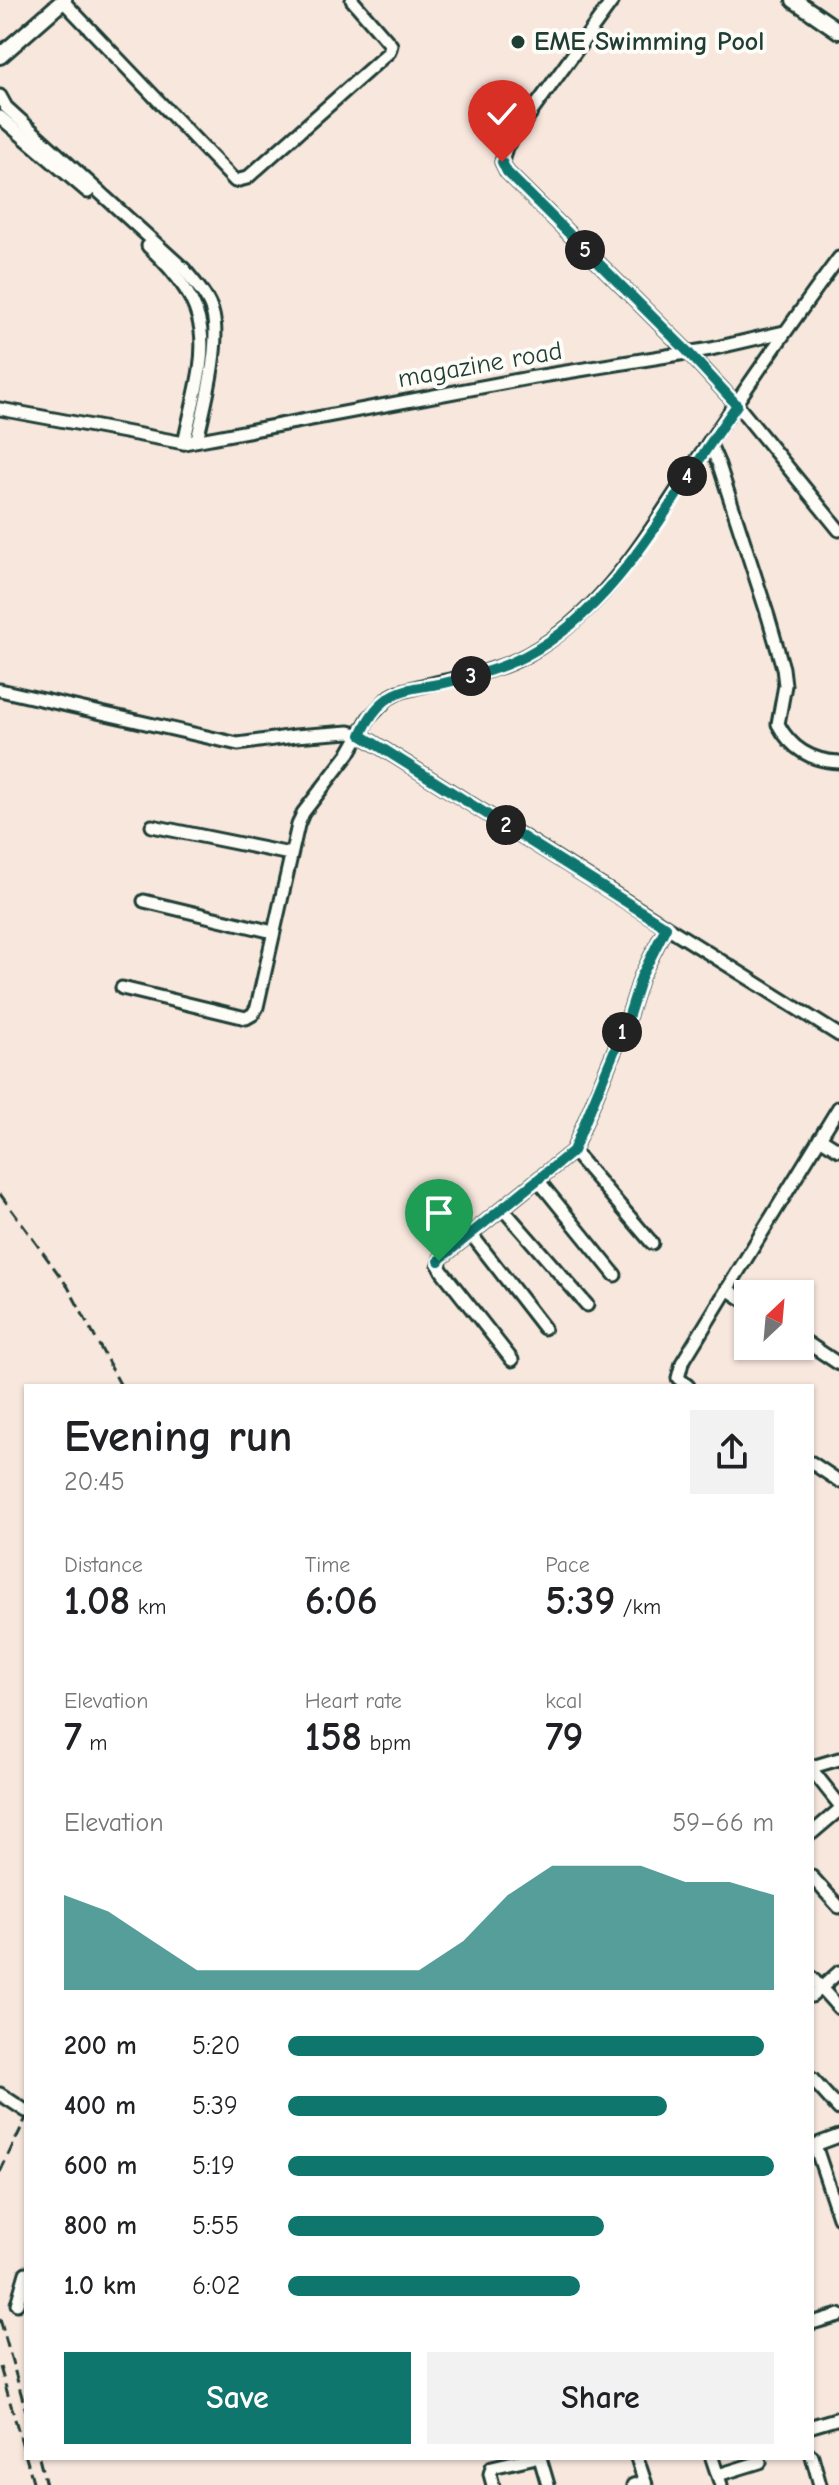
<!DOCTYPE html>
<meta charset="utf-8">
<style>
:root{--surface:#fff;--page:#f2f2f2;--text:#202124;--muted:#757577;--accent:#0f766e}
body{margin:0;font-family:"Comic Neue",sans-serif;background:var(--page);color:var(--text);height:100vh;display:flex;flex-direction:column;font-size:30px;white-space:nowrap}
*{box-sizing:border-box;margin:0}
p{font-size:26px;color:var(--muted)}
.icon{flex:none;width:44px;height:44px;fill:none;stroke:currentColor;stroke-width:2;stroke-linecap:round;stroke-linejoin:round}
.map{position:relative;flex:1;overflow:hidden}
.panel{position:absolute;left:24px;top:1384px;width:790px;height:1076px;display:flex;flex-direction:column;background:var(--surface);border-radius:0px;box-shadow:0 2px 6px #0004}
.panel>*{flex:none}
.needle{width:52px;rotate:26deg}
.controls{position:absolute;left:734px;top:1280px;display:grid;gap:16px}
.controls a{display:grid;place-items:center;width:80px;height:80px;border-radius:0px;background:var(--surface);box-shadow:0 2px 6px #0004;font-size:40px}
.pin{position:absolute;display:grid;place-items:center;width:68px;height:68px;color:#fff;margin:-82px -34px;border-radius:50% 50% 50% 0;rotate:-45deg;box-shadow:0 0 8px #0007}
.pin .icon{rotate:45deg}
.km{position:absolute;width:40px;height:40px;margin:-20px;border-radius:50%;background:#222;color:#fff;font-size:22px;line-height:40px;text-align:center}
.round{display:grid;place-items:center;flex:none;width:84px;height:84px;border-radius:0px;background:var(--page)}
.overview{display:flex;align-items:center;justify-content:space-between;height:136px;padding:0 40px}
h1{font-size:44px;font-weight:700;line-height:60px}
.stats{display:grid;grid-template-columns:repeat(3,1fr);gap:12px;height:136px;padding:8px 40px}
.stats div{display:grid;align-content:center}
.stats b{font-size:40px;font-weight:700}
.stats small{font-size:22px;font-weight:400}
.stats p{font-size:22px}
.chart{height:224px;padding:16px 40px}
.chart p{display:flex;justify-content:space-between}
.chart svg{width:100%;height:144px;margin-top:8px;fill:var(--accent);opacity:.7}
.cta{display:flex;gap:16px;margin-top:auto;padding:16px 40px}
.cta a{flex:1;height:92px;border-radius:0px;background:var(--accent);color:#fff;font-size:32px;font-weight:700;line-height:92px;text-align:center}
.cta a+a{background:var(--page);color:var(--text)}
ul{padding:0 40px;list-style:none;font-size:26px}
li{display:grid;grid-template-columns:128px 96px 1fr;align-items:center;height:60px}
li i{height:20px;border-radius:10px;background:var(--accent)}
.map>svg:first-child{display:block}
.lines{fill:none;stroke-linecap:round;stroke-linejoin:round}
.minor-casing{stroke:#1f3d34;stroke-width:17}
.major-casing{stroke:#1f3d34;stroke-width:20}
.minor{stroke:#fdfcf7;stroke-width:11}
.major{stroke:#fdfcf7;stroke-width:14}
.rail{stroke:#1f3d34;stroke-width:3;stroke-dasharray:12 6;stroke-linecap:butt}
.route-casing{stroke:#fff;stroke-width:16}
.route{stroke:#0f766e;stroke-width:10}
.poi-dot{fill:#1f3d34;stroke:#fdfcf7;stroke-width:3}
.labels{text-anchor:middle;dominant-baseline:central;stroke-width:8;stroke-linejoin:round;paint-order:stroke}
.poi-label{font-size:26px;font-weight:bold;fill:#1f3d34;stroke:#fdfcf7;text-anchor:start}
.street-label{font-size:26px;fill:#1f3d34;stroke:#fdfcf7}
</style>
<div class="map">
<svg width="839" height="2485" viewBox="0 0 839 2485">
<rect width="100%" height="100%" fill="#f8e7dd"/>
<filter id="ink" filterUnits="userSpaceOnUse"><feTurbulence type="fractalNoise" baseFrequency=".0125" numOctaves="2"/><feDisplacementMap in="SourceGraphic" scale="16" xChannelSelector="R" yChannelSelector="G"/><feConvolveMatrix kernelMatrix="1 2 1 2 8 2 1 2 1" color-interpolation-filters="sRGB"/></filter>
<g filter="url(#ink)">
<g class="lines">
<g class="minor-casing">
<g id="minor">
<polyline points="613,0 506,147 502,162 507,172 687,351 737,405 839,530"/>
<polyline points="63,1 235,181 247,178 389,52 391,45 352,0"/>
<path d="M 0,96 L 6,107 L 184,269 C 194,282 207,295 212,311 C 222,342 204,408 197,440"/>
<polyline points="0,117 88,192"/>
<path d="M 148,246 C 223,316 204,353 184,443"/>
<polyline points="0,409 184,443 529,378 711,349 784,332"/>
<path d="M 709,442 L 719,465 L 768,616 L 783,668 L 785,685 L 778,724 C 791,749 811,761 839,762"/>
<polyline points="0,690 238,744 295,736 349,732 361,735 839,1035"/>
<polyline points="152,826 290,854"/>
<polyline points="144,901 273,932"/>
<path d="M 122,988 L 246,1018 L 253,1014 L 257,1007 L 298,825 L 303,813 L 349,753 L 369,718 L 388,698 L 399,692 C 442,679 487,677 527,655 C 613,607 655,519 710,441 C 752,380 794,318 839,258"/>
<polyline points="820,1138 839,1150"/>
<polyline points="573,1151 652,1243"/>
<polyline points="538,1180 615,1275"/>
<polyline points="503,1209 587,1305"/>
<polyline points="471,1234 544,1328"/>
<polyline points="727,1289 748,1303"/>
<polyline points="800,1338 839,1364"/>
<polyline points="512,1360 442,1271 439,1265 441,1258 573,1151 628,1018 641,977 666,927"/>
<polyline points="688,1386 678,1378 682,1363 839,1107"/>
<polyline points="812,1463 839,1481"/>
<polyline points="812,1767 839,1759"/>
<polyline points="812,1770 839,1804"/>
<polyline points="812,1833 839,1810"/>
<polyline points="812,1877 839,1907"/>
<polyline points="812,1978 839,2008"/>
<polyline points="812,1996 839,1972"/>
<polyline points="812,2079 839,2109"/>
<polyline points="0,2094 26,2111"/>
<polyline points="815,2145 839,2217"/>
<polyline points="812,2146 839,2136"/>
<polyline points="17,2304 26,2273"/>
<polyline points="812,2323 839,2315"/>
<polyline points="812,2426 839,2418"/>
<polyline points="812,2456 820,2485"/>
<polyline points="540,2458 548,2485"/>
<polyline points="637,2458 646,2485"/>
<polyline points="712,2458 721,2485"/>
<polyline points="718,2475 760,2462"/>
<polyline points="493,2485 490,2474 492,2467 532,2458"/>
<polyline points="633,2485 645,2482"/>
</g>
</g>
<g class="major-casing">
<g id="major">
<polyline points="794,0 839,31"/>
<polyline points="0,56 64,0"/>
</g>
</g>
<use href="#minor" class="minor"/>
<use href="#major" class="major"/>
<g class="rail">
<polyline points="0,1194 68,1287 121,1386"/>
<polyline points="0,2172 26,2118"/>
<polyline points="0,2319 26,2411"/>
<polyline points="0,2367 34,2485"/>
<polyline points="39,2458 46,2485"/>
</g>
</g>
</g>
<g class="lines" filter="url(#ink)">
<g class="route-casing">
<path id="route" d="M 439,1261 L 441,1258 L 573,1151 L 628,1018 L 641,977 L 666,927 L 361,735 C 367,721 374,709 386,700 C 402,687 424,687 444,683 C 471,677 500,669 525,656 C 624,604 673,491 737,405 L 687,351 L 507,172 L 502,162"/>
</g>
<use href="#route" class="route"/>
</g>
<circle class="poi-dot" cx="518" cy="42" r="8"/>
<g class="labels">
<g class="poi-label">
<text x="534" y="42">EME Swimming Pool</text>
</g>
<g class="street-label">
<text transform="translate(480 365) rotate(-10)">magazine road</text>
</g>
</g>
</svg>
<div class="controls">
<a><svg class="needle" viewBox="-14 -14 28 28"><path d="M0-13l5 13h-10z" fill="#e53935"/><path d="M0 13l5-13h-10z" fill="#757577"/></svg></a>
</div>
<div class="pin" style="left:439px;top:1261px;background:#1e9e55"><svg class="icon" aria-label="arrive" viewBox="0 0 24 24"><path d="M6 21V4h12l-3 4 3 4H6"/></svg></div>
<div class="pin" style="left:502px;top:162px;background:#d93025"><svg class="icon" aria-label="check" viewBox="0 0 24 24"><path d="M5 12l5 5 9-10"/></svg></div>
<b class="km" style="left:622px;top:1032px">1</b>
<b class="km" style="left:506px;top:825px">2</b>
<b class="km" style="left:471px;top:676px">3</b>
<b class="km" style="left:687px;top:476px">4</b>
<b class="km" style="left:585px;top:250px">5</b>
<section class="panel">
<div class="overview"><div><h1>Evening run</h1><p>20:45</p></div><a class="round"><svg class="icon" aria-label="share" viewBox="0 0 24 24"><path d="M12 15V3M7 8l5-5 5 5M5 13v7h14v-7"/></svg></a></div>
<div class="stats">
<div><p>Distance</p><b>1.08<small> km</small></b></div>
<div><p>Time</p><b>6:06</b></div>
<div><p>Pace</p><b>5:39<small> /km</small></b></div>
</div>
<div class="stats">
<div><p>Elevation</p><b>7<small> m</small></b></div>
<div><p>Heart rate</p><b>158<small> bpm</small></b></div>
<div><p>kcal</p><b>79</b></div>
</div>
<div class="chart"><p><span>Elevation</span>59–66 m</p>
<svg viewBox="0 0 160 44" preserveAspectRatio="none"><path d="M0 44V15L10 20L20 29L30 38L40 38L50 38L60 38L70 38L80 38L90 29L100 15L110 6L120 6L130 6L140 11L150 11L160 15V44z"/></svg>
</div>
<ul>
<li><b>200 m</b>5:20<i style="width:98%"></i></li>
<li><b>400 m</b>5:39<i style="width:78%"></i></li>
<li><b>600 m</b>5:19<i style="width:100%"></i></li>
<li><b>800 m</b>5:55<i style="width:65%"></i></li>
<li><b>1.0 km</b>6:02<i style="width:60%"></i></li>
</ul>
<div class="cta"><a>Save</a><a>Share</a></div>
</section>
</div>
